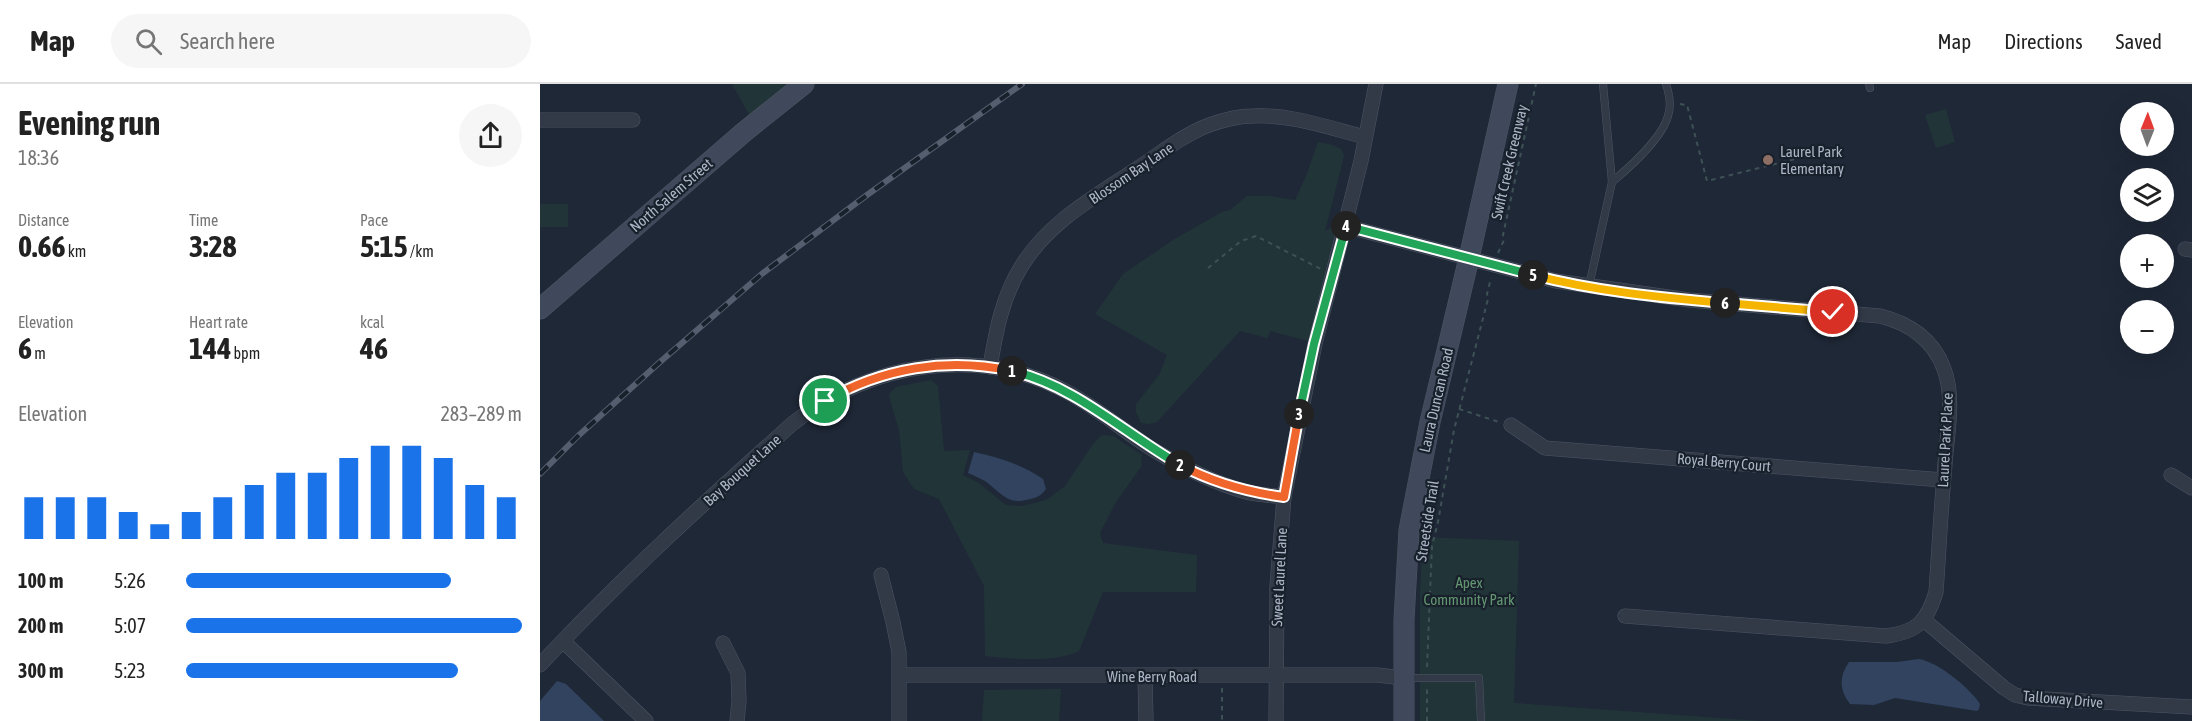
<!DOCTYPE html>
<meta charset="utf-8">
<style>
:root{--surface:#fff;--page:#f6f6f6;--text:#222;--muted:#767676;--line:#e0e0e0;--accent:#1a73e8}
body{margin:0;font-family:"Asap Condensed",sans-serif;background:var(--page);color:var(--text);height:100vh;display:flex;flex-direction:column;font-size:22px;white-space:nowrap}
*{box-sizing:border-box;margin:0}
p{font-size:20px;color:var(--muted)}
.icon{flex:none;width:33px;height:33px;fill:none;stroke:currentColor;stroke-width:2;stroke-linecap:round;stroke-linejoin:round}
.map{position:relative;flex:1;overflow:hidden}
.sheet{display:flex;flex-direction:column;background:var(--surface);width:540px}
.sheet>*{flex:none}
.needle{width:39px;rotate:1deg}
.tools{position:absolute;left:1580px;top:18px;display:grid;gap:12px}
.tools a{display:grid;place-items:center;width:54px;height:54px;border-radius:50%;background:var(--surface);box-shadow:0 6px 24px #0002;font-size:30px}
.pin{position:absolute;display:grid;place-items:center;width:51px;height:51px;color:#fff;margin:-26px;border:3px solid #fff;border-radius:50%;box-shadow:0 2px 6px #0007}
.km{position:absolute;width:30px;height:30px;margin:-15px;border-radius:50%;background:#222;color:#fff;font-size:16px;line-height:30px;text-align:center}
.round{display:grid;place-items:center;flex:none;width:63px;height:63px;border-radius:32px;background:var(--page)}
.headline{display:flex;align-items:center;justify-content:space-between;height:102px;padding:0 18px}
h1{font-size:33px;font-weight:700;line-height:45px}
.metrics{display:grid;grid-template-columns:repeat(3,1fr);gap:9px;height:102px;padding:6px 18px}
.metrics div{display:grid;align-content:center}
.metrics b{font-size:30px;font-weight:700}
.metrics small{font-size:16px;font-weight:400}
.metrics p{font-size:16px}
.chart{height:168px;padding:12px 18px}
.chart p{display:flex;justify-content:space-between}
.chart svg{width:100%;height:108px;margin-top:6px;stroke:var(--accent);stroke-width:6}
ul{padding:0 18px;list-style:none;font-size:20px}
li{display:grid;grid-template-columns:96px 72px 1fr;align-items:center;height:45px}
li i{height:15px;border-radius:8px;background:var(--accent)}
header{display:flex;align-items:center;gap:36px;box-sizing:border-box;height:84px;padding:0 30px;background:var(--surface);border-bottom:2px solid var(--line)}
header strong{font-size:28px}
nav{display:flex;gap:33px;margin-inline-start:auto;font-size:21px}
.search{width:420px;height:54px;background:var(--page);display:flex;align-items:center;gap:15px;box-sizing:border-box;padding:0 21px;border-radius:33px;color:var(--muted);font-size:22px}
main{display:flex;flex:1;min-height:0}
.map>svg:first-child{display:block}
.green{fill:#213538}
.water{fill:#31435f}
.lines{fill:none;stroke-linecap:round;stroke-linejoin:round}
.lane-casing{stroke:#4d5563;stroke-width:8}
.street-casing{stroke:#4d5563;stroke-width:15}
.secondary-casing{stroke:#4d5563;stroke-width:21}
.path{stroke:#3e5256;stroke-width:2;stroke-dasharray:4.5 4.5;stroke-linecap:butt}
.lane{stroke:#323a48;stroke-width:7}
.street{stroke:#323a48;stroke-width:14}
.secondary{stroke:#40495b;stroke-width:20}
.rail-casing{stroke:#545e6f;stroke-width:6}
.rail{stroke:#18202c;stroke-width:4;stroke-dasharray:11;stroke-linecap:butt}
.split-1-casing{stroke:#fff;stroke-width:12}
.split-2-casing{stroke:#fff;stroke-width:12}
.split-3-casing{stroke:#fff;stroke-width:12}
.split-4-casing{stroke:#fff;stroke-width:12}
.split-5-casing{stroke:#fff;stroke-width:12}
.split-6-casing{stroke:#fff;stroke-width:12}
.split-7-casing{stroke:#fff;stroke-width:12}
.split-1{stroke:#f0652b;stroke-width:8}
.split-2{stroke:#22a559;stroke-width:8}
.split-3{stroke:#f0652b;stroke-width:8}
.split-4{stroke:#22a559;stroke-width:8}
.split-5{stroke:#22a559;stroke-width:8}
.split-6{stroke:#f5b400;stroke-width:8}
.split-7{stroke:#f5b400;stroke-width:8}
.education-dot{fill:#8d6e63;stroke:#18202c;stroke-width:2}
.labels{text-anchor:middle;dominant-baseline:central;stroke-width:4.5;stroke-linejoin:round;paint-order:stroke}
.poi-label{font-size:15px;fill:#acb5c5;stroke:#18202c;text-anchor:start}
.street-label{font-size:15px;fill:#acb5c5;stroke:#18202c}
.park-label{font-size:15px;fill:#639670;stroke:#18202c}
</style>
<header>
<strong>Map</strong>
<div class="search"><svg class="icon" aria-label="search" viewBox="0 0 24 24"><circle cx="10" cy="10" r="6"/><path d="M15 15l6 6"/></svg>Search here</div>
<nav><a>Map</a><a>Directions</a><a>Saved</a></nav>
</header>
<main>
<section class="sheet">
<div class="headline"><div><h1>Evening run</h1><p>18:36</p></div><a class="round"><svg class="icon" aria-label="share" viewBox="0 0 24 24"><path d="M12 15V3M7 8l5-5 5 5M5 13v7h14v-7"/></svg></a></div>
<div class="metrics">
<div><p>Distance</p><b>0.66<small> km</small></b></div>
<div><p>Time</p><b>3:28</b></div>
<div><p>Pace</p><b>5:15<small> /km</small></b></div>
</div>
<div class="metrics">
<div><p>Elevation</p><b>6<small> m</small></b></div>
<div><p>Heart rate</p><b>144<small> bpm</small></b></div>
<div><p>kcal</p><b>46</b></div>
</div>
<div class="chart"><p><span>Elevation</span>283–289 m</p>
<svg viewBox="0 0 160 44" preserveAspectRatio="none"><path d="M5 44V27M15 44V27M25 44V27M35 44V33M45 44V38M55 44V33M65 44V27M75 44V22M85 44V17M95 44V17M105 44V11M115 44V6M125 44V6M135 44V11M145 44V22M155 44V27"/></svg>
</div>
<ul>
<li><b>100 m</b>5:26<i style="width:79%"></i></li>
<li><b>200 m</b>5:07<i style="width:100%"></i></li>
<li><b>300 m</b>5:23<i style="width:81%"></i></li>
</ul>
</section>
<div class="map">
<svg width="1652" height="637" viewBox="0 0 1652 637">
<rect width="100%" height="100%" fill="#1f2837"/>
<g class="green">
<polygon points="192,0 252,0 210,32"/>
<polygon points="1406,25 1415,58 1396,64 1385,31"/>
<polygon points="778,58 793,61 801,65 804,72 785,147 797,140 768,257 730,247 728,254 700,247 617,338 609,340 601,339 596,328 596,320 619,291 627,271 555,230 583,190 633,156 682,128 690,126 707,112 730,112 755,116 766,92"/>
<rect x="0" y="120" width="28" height="23"/>
<path d="M 391,296 L 398,302 L 404,367 L 430,366 L 423,391 L 439,399 L 466,421 L 482,422 L 506,416 L 525,402 L 553,360 L 562,351 L 573,352 L 602,371 L 601,383 L 576,418 L 560,449 L 563,459 L 657,471 L 656,508 L 563,508 L 539,567 C 516,579 470,575 445,572 L 444,502 L 399,415 L 374,405 L 363,388 L 359,346 L 350,316 L 349,310 L 356,303 Z"/>
<polygon points="883,453 979,457 974,619 1221,637 880,637 880,509"/>
<polygon points="521,605 519,637 442,637 444,606"/>
</g>
<g class="water">
<path d="M 434,368 C 460,374 481,380 503,395 L 506,405 C 500,413 496,414 486,416 C 467,421 459,407 445,397 C 440,394 434,392 428,389 Z"/>
<path d="M 1379,575 C 1398,578 1430,604 1440,620 L 1439,625 L 1437,627 L 1355,614 L 1334,621 L 1310,620 C 1299,606 1299,592 1309,578 L 1357,578 Z"/>
<polygon points="17,597 26,600 64,637 0,637 0,617"/>
</g>
<g class="lines">
<g class="lane-casing">
<g id="lane">
<polyline points="1329,0 1330,4"/>
<path d="M 1072,98 C 1090,83 1125,52 1129,28 C 1131,19 1129,9 1126,0"/>
<polyline points="1049,202 1072,98 1063,0"/>
<polyline points="865,594 939,594 941,637"/>
</g>
</g>
<g class="street-casing">
<g id="street">
<polyline points="0,36 93,36"/>
<path d="M 805,142 L 1016,197 L 1149,216 L 1340,232 C 1369,239 1394,256 1404,285 C 1415,314 1407,350 1405,380 C 1401,423 1399,466 1396,508 C 1387,538 1377,548 1346,552 L 1085,532"/>
<polyline points="1645,165 1652,166"/>
<path d="M 450,283 C 456,247 462,214 481,183 C 508,138 556,112 598,84 C 621,69 643,51 669,41 C 683,36 698,32 713,32 C 751,30 789,44 825,53"/>
<polyline points="971,341 1005,364 1403,396"/>
<polyline points="1631,391 1652,404"/>
<polyline points="341,491 353,538 359,568 359,637"/>
<polyline points="1384,536 1464,604 1475,611 1488,614 1652,623"/>
<polyline points="23,557 106,637"/>
<polyline points="183,559 198,589 199,617 197,637"/>
<path d="M 0,581 C 79,496 165,418 252,340 C 329,278 440,260 529,309 C 558,325 584,347 612,365 C 641,382 671,398 703,407 C 716,411 730,411 744,413"/>
<polyline points="360,591 837,591 864,594"/>
<polyline points="605,592 606,637"/>
<polyline points="736,637 737,502 744,413 775,260 821,77 836,0"/>
</g>
</g>
<g class="secondary-casing">
<g id="secondary">
<polyline points="0,225 204,48 264,0"/>
<polyline points="864,637 864,536 869,446 890,338 929,174 968,0"/>
</g>
</g>
<g class="path">
<polyline points="1140,20 1147,21 1167,97 1259,74"/>
<polyline points="958,169 964,156 963,151 996,0"/>
<polyline points="668,184 701,157 716,152 781,185"/>
<polyline points="919,325 959,338"/>
<polyline points="887,583 892,462 898,438 914,346 948,215 947,210 951,194"/>
<polyline points="682,604 682,637"/>
<polyline points="887,637 887,604"/>
</g>
<use href="#lane" class="lane"/>
<use href="#street" class="street"/>
<use href="#secondary" class="secondary"/>
<g class="rail-casing">
<polyline id="rail" points="0,390 38,352 120,278 223,189 327,111 482,0"/>
</g>
<use href="#rail" class="rail"/>
</g>
<g class="lines">
<g class="split-1-casing">
<path id="split-1" d="M 285,317 C 342,284 407,273 472,287"/>
</g>
<g class="split-2-casing">
<path id="split-2" d="M 472,287 C 536,302 584,349 640,381"/>
</g>
<g class="split-3-casing">
<path id="split-3" d="M 640,381 C 674,399 706,408 744,413 L 759,330"/>
</g>
<g class="split-4-casing">
<polyline id="split-4" points="759,330 774,260 806,142"/>
</g>
<g class="split-5-casing">
<polyline id="split-5" points="806,142 993,191"/>
</g>
<g class="split-6-casing">
<path id="split-6" d="M 993,191 C 1054,207 1123,214 1185,219"/>
</g>
<g class="split-7-casing">
<polyline id="split-7" points="1185,219 1293,228"/>
</g>
<use href="#split-1" class="split-1"/>
<use href="#split-2" class="split-2"/>
<use href="#split-3" class="split-3"/>
<use href="#split-4" class="split-4"/>
<use href="#split-5" class="split-5"/>
<use href="#split-6" class="split-6"/>
<use href="#split-7" class="split-7"/>
</g>
<circle class="education-dot" cx="1228" cy="76" r="6"/>
<g class="labels">
<g class="poi-label">
<text x="1240" y="67">Laurel Park<tspan x="1240" dy="17">Elementary</tspan></text>
</g>
<g class="street-label">
<text transform="translate(969 78) rotate(-77)">Swift Creek Greenway</text>
<text transform="translate(591 89) rotate(-34)">Blossom Bay Lane</text>
<text transform="translate(131 111) rotate(-41)">North Salem Street</text>
<text transform="translate(896 316) rotate(-77)">Laura Duncan Road</text>
<text transform="translate(1405 356) rotate(-87)">Laurel Park Place</text>
<text transform="translate(1184 378) rotate(5)">Royal Berry Court</text>
<text transform="translate(202 386) rotate(-42)">Bay Bouquet Lane</text>
<text transform="translate(887 437) rotate(-81)">Streetside Trail</text>
<text transform="translate(739 493) rotate(-87)">Sweet Laurel Lane</text>
<text x="612" y="592">Wine Berry Road</text>
<text transform="translate(1523 615) rotate(5)">Talloway Drive</text>
</g>
<g class="park-label">
<text x="929" y="498">Apex<tspan x="929" dy="17">Community Park</tspan></text>
</g>
</g>
</svg>
<div class="tools">
<a><svg class="needle" viewBox="-14 -14 28 28"><path d="M0-13l5 13h-10z" fill="#e53935"/><path d="M0 13l5-13h-10z" fill="#767676"/></svg></a>
<a><svg class="icon" aria-label="layers" viewBox="0 0 24 24"><path d="M12 4l9 5-9 5-9-5zM3 14l9 5 9-5"/></svg></a>
<a>+</a>
<a>−</a>
</div>
<div class="pin" style="left:285px;top:317px;background:#1e9e55"><svg class="icon" aria-label="arrive" viewBox="0 0 24 24"><path d="M6 21V4h12l-3 4 3 4H6"/></svg></div>
<div class="pin" style="left:1293px;top:228px;background:#d93025"><svg class="icon" aria-label="check" viewBox="0 0 24 24"><path d="M5 12l5 5 9-10"/></svg></div>
<b class="km" style="left:472px;top:287px">1</b>
<b class="km" style="left:640px;top:381px">2</b>
<b class="km" style="left:759px;top:330px">3</b>
<b class="km" style="left:806px;top:142px">4</b>
<b class="km" style="left:993px;top:191px">5</b>
<b class="km" style="left:1185px;top:219px">6</b>
</div>
</main>
